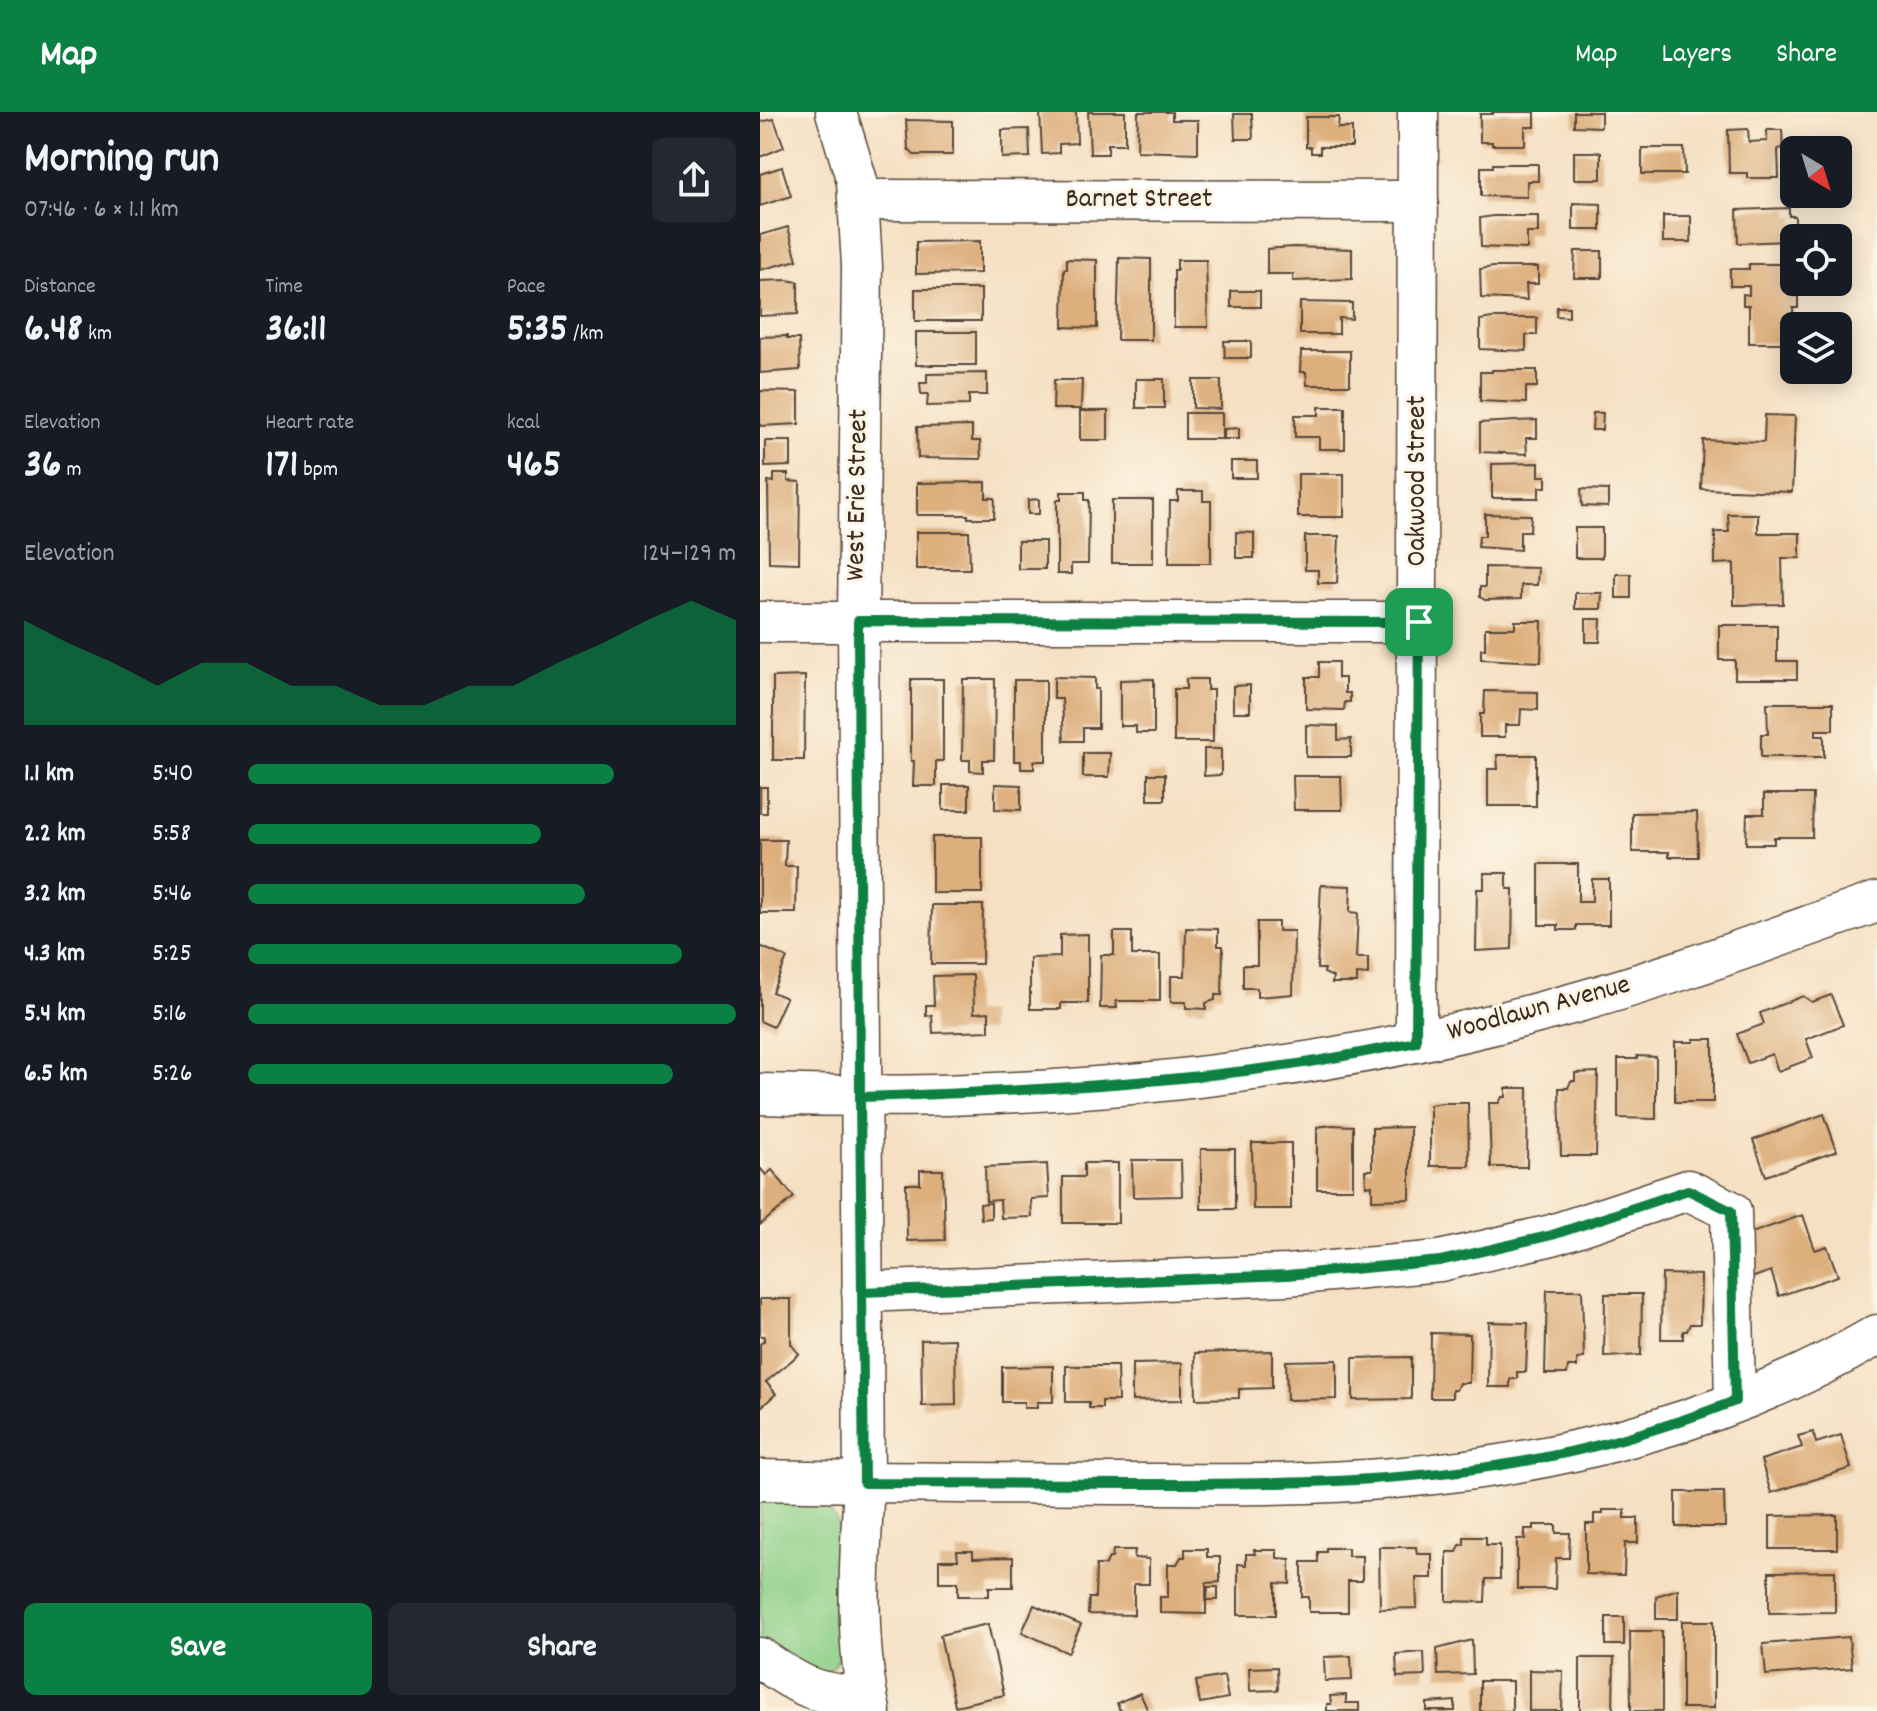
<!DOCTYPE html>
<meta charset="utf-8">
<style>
:root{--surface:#171b24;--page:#242831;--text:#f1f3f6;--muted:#9ea1a6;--accent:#0b8043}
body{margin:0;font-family:Dekko,sans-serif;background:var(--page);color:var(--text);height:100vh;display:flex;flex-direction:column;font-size:30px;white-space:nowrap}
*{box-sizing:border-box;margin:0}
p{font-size:26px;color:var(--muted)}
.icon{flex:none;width:44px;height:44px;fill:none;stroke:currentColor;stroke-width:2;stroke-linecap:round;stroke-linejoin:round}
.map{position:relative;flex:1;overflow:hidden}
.details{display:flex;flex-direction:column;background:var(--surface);width:760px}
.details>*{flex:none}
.needle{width:52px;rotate:142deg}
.tools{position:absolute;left:1020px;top:24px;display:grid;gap:16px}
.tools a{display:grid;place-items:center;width:72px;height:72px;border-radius:12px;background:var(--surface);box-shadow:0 4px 20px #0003;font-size:40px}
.pin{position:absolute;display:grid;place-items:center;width:68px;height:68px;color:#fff;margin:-34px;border-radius:16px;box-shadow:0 4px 12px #0006}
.round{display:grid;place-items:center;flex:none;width:84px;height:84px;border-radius:12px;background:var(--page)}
.summary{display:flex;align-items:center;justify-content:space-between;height:136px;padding:0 24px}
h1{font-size:44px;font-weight:800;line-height:60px}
.metrics{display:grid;grid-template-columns:repeat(3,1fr);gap:12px;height:136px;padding:8px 24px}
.metrics div{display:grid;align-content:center}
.metrics b{font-size:40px;font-weight:800}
.metrics small{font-size:22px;font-weight:400}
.metrics p{font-size:22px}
.chart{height:224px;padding:16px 24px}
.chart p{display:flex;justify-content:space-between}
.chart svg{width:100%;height:144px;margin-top:8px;fill:var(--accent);opacity:.7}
.button{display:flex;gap:16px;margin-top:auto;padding:16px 24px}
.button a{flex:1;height:92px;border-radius:12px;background:var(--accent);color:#fff;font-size:32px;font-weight:800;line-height:92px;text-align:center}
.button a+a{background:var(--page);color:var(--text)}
ul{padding:0 24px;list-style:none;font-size:26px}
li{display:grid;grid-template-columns:128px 96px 1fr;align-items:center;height:60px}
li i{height:20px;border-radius:10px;background:var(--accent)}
header{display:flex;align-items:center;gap:48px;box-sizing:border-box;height:112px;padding:0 40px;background:var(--accent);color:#fff}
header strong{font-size:38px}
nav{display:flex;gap:44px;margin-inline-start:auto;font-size:28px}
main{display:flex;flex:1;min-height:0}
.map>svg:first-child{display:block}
.green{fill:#8ccf87;stroke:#647c52;stroke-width:2}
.building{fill:#ddaf7d}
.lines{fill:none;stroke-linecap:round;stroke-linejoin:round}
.minor-casing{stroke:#574537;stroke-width:43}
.minor{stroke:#fff;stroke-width:40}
.route-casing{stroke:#fff;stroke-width:16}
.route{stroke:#0b8043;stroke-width:10}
.labels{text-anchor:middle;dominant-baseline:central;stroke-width:6;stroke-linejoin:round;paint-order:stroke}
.street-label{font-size:28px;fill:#3b2a1e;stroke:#fcf5e5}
</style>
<header>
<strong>Map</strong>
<nav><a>Map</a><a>Layers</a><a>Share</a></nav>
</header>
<main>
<section class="details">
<div class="summary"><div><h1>Morning run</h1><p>07:46 · 6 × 1.1 km</p></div><a class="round"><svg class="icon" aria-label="share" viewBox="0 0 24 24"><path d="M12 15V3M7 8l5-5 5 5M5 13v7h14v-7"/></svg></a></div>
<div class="metrics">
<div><p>Distance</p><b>6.48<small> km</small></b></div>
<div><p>Time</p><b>36:11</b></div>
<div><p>Pace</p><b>5:35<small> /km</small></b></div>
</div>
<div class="metrics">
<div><p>Elevation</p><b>36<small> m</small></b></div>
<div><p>Heart rate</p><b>171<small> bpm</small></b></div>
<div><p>kcal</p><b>465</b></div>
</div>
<div class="chart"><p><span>Elevation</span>124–129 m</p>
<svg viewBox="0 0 160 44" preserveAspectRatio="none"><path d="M0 44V12L10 19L20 25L30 32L40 25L50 25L60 32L70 32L80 38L90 38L100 32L110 32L120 25L130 19L140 12L150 6L160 12V44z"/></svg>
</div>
<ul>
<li><b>1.1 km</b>5:40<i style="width:75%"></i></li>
<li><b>2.2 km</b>5:58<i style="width:60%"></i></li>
<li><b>3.2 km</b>5:46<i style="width:69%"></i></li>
<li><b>4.3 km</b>5:25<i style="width:89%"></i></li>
<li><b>5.4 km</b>5:16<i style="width:100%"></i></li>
<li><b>6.5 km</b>5:26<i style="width:87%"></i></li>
</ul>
<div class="button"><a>Save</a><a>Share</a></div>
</section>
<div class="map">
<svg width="1117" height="1599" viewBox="0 0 1117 1599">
<rect width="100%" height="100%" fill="#fcf5e5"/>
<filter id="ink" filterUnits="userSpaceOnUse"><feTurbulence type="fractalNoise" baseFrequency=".0125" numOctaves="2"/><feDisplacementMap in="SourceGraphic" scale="16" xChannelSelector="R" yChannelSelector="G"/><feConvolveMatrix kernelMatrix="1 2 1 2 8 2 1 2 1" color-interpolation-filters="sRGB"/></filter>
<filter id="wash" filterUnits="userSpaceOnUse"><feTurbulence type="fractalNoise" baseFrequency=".006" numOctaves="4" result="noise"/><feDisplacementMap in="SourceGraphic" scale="32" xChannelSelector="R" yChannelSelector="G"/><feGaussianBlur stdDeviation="1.8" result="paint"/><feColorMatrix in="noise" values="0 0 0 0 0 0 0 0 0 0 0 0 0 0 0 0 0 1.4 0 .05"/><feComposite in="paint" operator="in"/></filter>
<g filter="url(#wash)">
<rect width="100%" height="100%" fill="#f5e0c3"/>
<path class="green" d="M 0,1386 C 33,1387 65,1378 79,1415 L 80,1537 C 79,1549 75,1557 63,1561 L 0,1530 Z"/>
<g id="blocks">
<g class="building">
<polygon points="280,0 316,0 317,31 299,32 299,41 282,42"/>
<polygon points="328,0 365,0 365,32 348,32 348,42 330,42"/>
<polygon points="378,0 412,0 412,8 438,8 438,41 377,39"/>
<polygon points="732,0 775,0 775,15 765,15 765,33 732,33 732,30 720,30 720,2 733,2"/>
<polygon points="814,0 841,0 841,15 814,14"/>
<polygon points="474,2 492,2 493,27 475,27"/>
<polygon points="546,5 579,5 578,16 592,16 592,35 560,35 560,41 551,41 551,35 546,35"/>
<polygon points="14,7 24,35 0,45 0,10"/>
<polygon points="146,8 193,9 193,43 154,43 148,37"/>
<polygon points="269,17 270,45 242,46 242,18"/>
<polygon points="988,17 989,30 1007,29 1007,18 1022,18 1023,36 1018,37 1019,66 987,66 987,61 969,61 968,18"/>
<polygon points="882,36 924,36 925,62 882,62"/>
<rect x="814" y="40" width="27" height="27"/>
<polygon points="733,52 778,52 778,69 767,69 767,85 721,84 721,55 733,55"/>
<polygon points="22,55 31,84 0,94 0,62"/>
<polygon points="813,91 841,92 841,118 813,118"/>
<polygon points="1029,96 1029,104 1035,104 1035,120 1030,120 1030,129 978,131 977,98"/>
<polygon points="733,104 778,104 778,121 767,121 767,137 721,135 720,106"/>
<rect x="903" y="104" width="28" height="26"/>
<polygon points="28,115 37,148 0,158 0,123"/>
<polygon points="220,129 220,161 156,162 156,130"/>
<polygon points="533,135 592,137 592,167 533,169 533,162 507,162 507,137"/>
<polygon points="815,139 842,139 842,166 814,166"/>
<polygon points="359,146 391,147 391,228 357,228"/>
<polygon points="307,147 337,148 337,216 303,215 304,157 307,157"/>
<polygon points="417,148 446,148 448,215 414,215 414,158 417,158"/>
<polygon points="989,152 1033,152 1033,184 1038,184 1038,196 1033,196 1034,231 989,231 989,193 983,193 983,182 989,183 989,174 970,174 970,157 989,157"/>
<polygon points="733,155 778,155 778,172 766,172 767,188 721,186 720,157"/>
<polygon points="27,168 38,170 38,202 0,204 0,169"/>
<rect x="155" y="177" width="66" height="32"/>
<rect x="471" y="179" width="29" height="16"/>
<polygon points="540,190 592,191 592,207 579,206 579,222 540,222"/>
<polygon points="797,195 809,195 809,205 796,204"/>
<polygon points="732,206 777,206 777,223 766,223 766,239 720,237 720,208"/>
<rect x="156" y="220" width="60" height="33"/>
<polygon points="27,224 27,227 39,227 40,258 0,261 0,225"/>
<polygon points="464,229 491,229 491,246 465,246"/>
<polygon points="541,239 590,239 590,273 547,273 546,260 540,260"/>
<polygon points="732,258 777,258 777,275 766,275 766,291 720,289 720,260 732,260"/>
<polygon points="227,261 227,283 209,283 209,293 167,294 168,282 161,282 160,271 167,271 167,262"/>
<rect x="376" y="267" width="28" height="29"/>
<polygon points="294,268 322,268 321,297 293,297"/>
<polygon points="433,268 461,268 461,297 433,296"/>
<polygon points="0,279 39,280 39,312 0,314"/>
<polygon points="559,295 585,295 585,337 559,337 559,325 535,325 535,303 559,303"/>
<rect x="320" y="299" width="28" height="29"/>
<rect x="425" y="301" width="37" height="26"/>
<polygon points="833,301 843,301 842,318 832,318"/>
<polygon points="1005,303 1035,304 1032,380 941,377 943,328 1004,330"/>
<polygon points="777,308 777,326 766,326 767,342 720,340 720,311"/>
<polygon points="212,314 212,329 220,329 221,347 158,346 157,315"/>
<polygon points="479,316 479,327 464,327 464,317"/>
<polygon points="5,329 31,329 31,354 5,355"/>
<rect x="471" y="349" width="26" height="17"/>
<polygon points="779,351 779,364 786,364 786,375 779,375 779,386 732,386 732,352"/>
<polygon points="14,362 28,362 28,369 40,370 39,451 9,450 8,369 14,370"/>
<rect x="538" y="362" width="46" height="43"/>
<polygon points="226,370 226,386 235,386 234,406 208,406 208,403 157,403 157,371"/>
<polygon points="821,377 848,378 848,395 822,394"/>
<polygon points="418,379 443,379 443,389 451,389 451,451 409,451 410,389 418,389"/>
<polygon points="301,380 325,380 325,388 329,388 328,452 311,452 311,462 297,462 297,388 301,388"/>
<polygon points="279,387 279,402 268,402 268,388"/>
<rect x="352" y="388" width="41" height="63"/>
<polygon points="725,402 771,403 770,419 760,419 760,438 718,435 719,424 725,424"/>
<polygon points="968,402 998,402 998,421 1040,421 1040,446 1022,446 1023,492 974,493 974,451 955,452 955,420 969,420"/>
<rect x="815" y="416" width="27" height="30"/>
<polygon points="156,420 209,420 210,457 156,457"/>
<polygon points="476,420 494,421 494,446 476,446"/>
<polygon points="545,424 579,424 577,471 558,471 558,458 545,458"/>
<rect x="258" y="429" width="27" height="28"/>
<polygon points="725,455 778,456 777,473 761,473 761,487 725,488 720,485 720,475 725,475"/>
<rect x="856" y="462" width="15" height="24"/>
<polygon points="815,481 842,481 841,497 815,497"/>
<polygon points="826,507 841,507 840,530 826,530"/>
<polygon points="755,509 782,509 781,550 721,547 721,537 725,537 725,516 755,516"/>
<polygon points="959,513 1017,513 1017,549 1037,549 1037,567 975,567 975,548 959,548"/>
<polygon points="559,550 578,550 578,566 585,566 585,581 590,581 590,590 585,590 584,598 546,597 546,565 559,565"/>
<polygon points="45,564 44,648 13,648 13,565"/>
<polygon points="294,565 335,566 335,577 338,577 338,616 323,616 323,629 304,629 302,587 294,587"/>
<polygon points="151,567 183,567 183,649 176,649 176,674 153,674 154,649 151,649"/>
<polygon points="203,567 235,567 234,648 223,648 223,660 210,659 210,648 202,648"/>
<polygon points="394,567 394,621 376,621 376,614 360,614 360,568"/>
<polygon points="426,567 447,567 447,578 453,578 453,630 414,630 414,577 426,577"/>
<polygon points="254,568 286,568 286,649 274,649 274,657 261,657 261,649 254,649"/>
<polygon points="490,573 490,600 473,600 473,574"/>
<polygon points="725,579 778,580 778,598 761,597 760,613 745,613 745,625 720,625 720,602 724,602"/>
<polygon points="1007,591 1073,591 1073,618 1056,618 1056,624 1064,624 1064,645 1001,645 1001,622 1008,622"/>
<polygon points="546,613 578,614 578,628 591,627 591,645 546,645"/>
<polygon points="444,637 461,637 461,663 444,664"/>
<polygon points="323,641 350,641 349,665 323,665"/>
<polygon points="737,643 776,643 776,694 728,694 728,657 738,657"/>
<rect x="388" y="662" width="17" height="26"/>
<polygon points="533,664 581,664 582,698 534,698"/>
<polygon points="235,672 261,673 261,698 235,697"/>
<rect x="183" y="673" width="26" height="25"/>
<rect x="0" y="675" width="7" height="26"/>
<polygon points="1004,682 1053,682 1052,725 1014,725 1014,732 986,732 987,702 1004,702"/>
<polygon points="937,700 938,745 909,745 909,740 872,740 872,701"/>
<rect x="172" y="725" width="50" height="56"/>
<polygon points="0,728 26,728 25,754 37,754 36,801 0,801"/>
<polygon points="779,752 818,752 818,790 832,790 832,767 849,767 849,813 816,813 816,818 798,818 798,813 779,813"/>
<polygon points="724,761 747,761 747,777 753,777 752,837 716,839 717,777 724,777"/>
<polygon points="561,773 591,774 590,800 598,801 596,846 608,846 608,863 597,862 597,871 572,871 573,865 564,861 565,857 557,857"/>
<polygon points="172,793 223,793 222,852 171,852"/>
<polygon points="497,810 518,810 518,819 534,819 533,882 497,885 497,876 483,876 483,853 497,853"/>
<polygon points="426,816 458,817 458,834 463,834 462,883 455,883 455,888 446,891 446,897 426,896 426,890 411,890 411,864 425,864"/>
<polygon points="354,820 372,820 372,843 400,843 400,889 356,889 357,896 340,896 341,843 354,843"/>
<polygon points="328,822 328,891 301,891 301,897 270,897 270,846 300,845 300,823"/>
<polygon points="0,834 27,846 12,880 26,886 13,915 0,909"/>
<polygon points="213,863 214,901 229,900 229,919 173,921 172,903 166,904 166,893 174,893 173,864"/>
<polygon points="1071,883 1083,913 1046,927 1053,946 1018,959 1012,942 988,951 977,922 1004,912 1000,901 1043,884 1052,890"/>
<polygon points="934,927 953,927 953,990 915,990 915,930 934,930"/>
<polygon points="877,944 896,945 896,1007 858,1006 858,947 877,947"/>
<polygon points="838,960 836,1044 801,1044 799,976 808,976 811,969 815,969 815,961"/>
<polygon points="746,976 768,976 767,1055 731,1055 729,991 739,991 742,985 746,985"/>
<polygon points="681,991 708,991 709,1054 670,1054 670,993"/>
<polygon points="1064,1002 1077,1039 1006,1064 993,1028"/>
<polygon points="572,1013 593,1014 593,1077 557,1077 557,1015"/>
<polygon points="650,1015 650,1087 612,1088 612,1073 606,1074 605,1058 612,1058 612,1016"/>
<polygon points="492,1031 531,1031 531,1097 493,1097"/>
<rect x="441" y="1037" width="34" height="60"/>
<polygon points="372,1048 421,1048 422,1084 373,1085"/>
<polygon points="324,1051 358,1051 358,1111 303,1111 303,1065 324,1065"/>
<polygon points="287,1052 289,1086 271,1087 272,1105 241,1106 240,1088 226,1089 225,1055"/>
<polygon points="0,1056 6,1063 12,1058 34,1085 0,1113"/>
<polygon points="160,1058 183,1058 185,1128 147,1129 146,1072 160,1072"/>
<polygon points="231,1091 231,1106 221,1107 220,1092"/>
<polygon points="1043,1103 1055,1138 1067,1134 1078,1164 1019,1184 1011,1159 991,1166 977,1126"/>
<polygon points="902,1162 941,1163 940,1212 930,1212 927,1219 923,1219 923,1227 901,1227"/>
<polygon points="787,1178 822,1178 824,1246 817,1247 817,1255 808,1255 807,1262 785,1262"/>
<polygon points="845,1182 882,1182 881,1243 844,1245"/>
<polygon points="0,1187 31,1187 31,1232 39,1242 6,1270 16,1282 0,1296 0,1232 4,1229 4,1224 0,1224"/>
<polygon points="729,1210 768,1211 766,1260 757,1260 757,1267 750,1267 750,1275 728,1275"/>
<polygon points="671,1221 710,1222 709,1271 699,1271 696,1278 692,1278 692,1286 670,1286"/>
<polygon points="195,1227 196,1293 162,1294 161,1228"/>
<polygon points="512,1239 512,1276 479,1277 479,1286 436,1287 435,1241"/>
<polygon points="651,1245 651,1287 593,1288 593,1246"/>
<polygon points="577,1248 577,1287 527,1288 526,1249"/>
<polygon points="422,1251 422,1288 372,1289 372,1252"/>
<polygon points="293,1254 293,1290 277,1290 277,1296 264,1296 264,1290 242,1290 242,1255"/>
<polygon points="306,1254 357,1254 358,1289 342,1289 342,1296 329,1296 329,1290 306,1290"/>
<polygon points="1053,1320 1056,1331 1081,1323 1091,1356 1011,1381 1001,1348 1042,1335 1038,1324"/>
<polygon points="916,1380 964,1380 965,1415 916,1415"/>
<polygon points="843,1398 865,1398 865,1406 878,1406 878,1431 865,1431 864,1463 826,1462 826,1412 834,1412 834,1402 843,1402"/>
<polygon points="1077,1403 1077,1437 1010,1437 1010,1404"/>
<polygon points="774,1413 796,1413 796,1421 810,1421 809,1446 796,1446 795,1477 757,1477 757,1427 765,1427 765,1417 774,1417"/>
<polygon points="704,1425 726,1425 726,1433 740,1433 740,1467 726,1467 725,1490 687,1489 687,1440 697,1440 700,1433 704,1433"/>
<polygon points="619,1435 656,1435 657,1442 672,1442 672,1466 656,1466 657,1496 620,1497"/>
<polygon points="566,1436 588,1436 588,1444 602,1444 602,1469 588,1469 588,1500 549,1500 549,1485 542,1485 542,1450 558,1450 558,1440 566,1440"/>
<polygon points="425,1437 447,1437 447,1445 460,1445 460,1470 446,1471 446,1502 400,1501 400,1485 408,1485 408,1452 417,1452 421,1445 425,1445"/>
<polygon points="353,1438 375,1438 374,1446 389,1447 389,1472 374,1472 374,1503 328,1502 329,1486 335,1486 336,1453 345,1453 349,1446 352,1446"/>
<polygon points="494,1438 517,1438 517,1446 530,1447 530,1472 516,1471 516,1503 478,1503 478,1452 486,1453 486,1442 495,1442"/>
<polygon points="197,1439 213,1439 213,1446 253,1445 253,1475 229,1475 229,1484 198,1484 198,1470 179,1470 179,1448 198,1448"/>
<polygon points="1075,1459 1075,1500 1009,1501 1009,1460"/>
<polygon points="448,1475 458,1475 458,1488 447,1488"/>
<polygon points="918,1477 918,1507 896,1507 896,1484"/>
<polygon points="274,1493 321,1513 308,1541 262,1520"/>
<rect x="846" y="1505" width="18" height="28"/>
<rect x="922" y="1509" width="32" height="87"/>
<polygon points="228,1512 244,1583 195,1594 180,1523"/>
<polygon points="870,1519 902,1519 902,1599 871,1599"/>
<polygon points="1089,1525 1092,1556 1006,1563 1003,1532"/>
<polygon points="712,1528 713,1562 678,1563 677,1537"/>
<polygon points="664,1540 665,1564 637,1565 636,1542"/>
<polygon points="591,1544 592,1568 565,1569 564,1545"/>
<polygon points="820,1546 854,1546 853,1599 820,1599"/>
<polygon points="517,1555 518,1578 490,1579 489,1556"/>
<polygon points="769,1558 803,1559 802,1599 769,1599"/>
<polygon points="464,1564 468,1586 440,1591 436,1569"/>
<rect x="720" y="1569" width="32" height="30"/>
<polygon points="380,1581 388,1599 360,1599 357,1591"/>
<polygon points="586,1583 586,1591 599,1591 599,1599 567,1599 567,1592 571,1592 570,1584"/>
<polygon points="695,1589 695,1599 667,1599 667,1591"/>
</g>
</g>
</g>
<g filter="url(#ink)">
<use href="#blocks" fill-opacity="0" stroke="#574537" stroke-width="2"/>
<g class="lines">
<g class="minor-casing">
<g id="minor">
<path d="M 76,0 L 97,69 L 102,154 L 98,509 L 104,1371 C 100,1446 94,1525 110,1599"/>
<polyline points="99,88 658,89"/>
<polyline points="0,510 659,510"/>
<polyline points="656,930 658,0"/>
<path d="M 0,982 C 266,991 538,967 796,896 C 905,867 1010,827 1117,790"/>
<polyline points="102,1180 527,1163 680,1149 792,1123 928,1078 971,1099 975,1289"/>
<path d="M 0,1368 C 117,1371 234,1371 350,1372 C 445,1372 540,1374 634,1366 C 802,1352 971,1308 1117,1223"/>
<path d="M 0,1546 C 40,1574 56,1584 107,1584"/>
</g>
</g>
<use href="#minor" class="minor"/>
</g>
</g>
<g class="lines" filter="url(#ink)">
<g class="route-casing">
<path id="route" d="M 659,510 L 98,509 L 100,985 L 104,1371 C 195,1371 286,1372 378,1372 C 497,1372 617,1372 735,1354 C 817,1342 898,1319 975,1289 L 971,1099 L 928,1078 L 792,1123 L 680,1149 L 527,1163 L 102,1180 L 100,985 C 244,980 388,973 531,953 C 573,947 615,938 656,930 L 659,510"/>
</g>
<use href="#route" class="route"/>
</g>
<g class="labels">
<g class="street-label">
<text x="379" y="89">Barnet Street</text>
<text transform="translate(659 369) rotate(-90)">Oakwood Street</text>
<text transform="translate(99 383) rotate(-89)">West Erie Street</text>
<text transform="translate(779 898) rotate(-15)">Woodlawn Avenue</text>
</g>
</g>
</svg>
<div class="tools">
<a><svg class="needle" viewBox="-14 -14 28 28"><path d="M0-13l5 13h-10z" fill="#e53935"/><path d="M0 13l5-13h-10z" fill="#9ea1a6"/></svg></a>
<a><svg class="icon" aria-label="locate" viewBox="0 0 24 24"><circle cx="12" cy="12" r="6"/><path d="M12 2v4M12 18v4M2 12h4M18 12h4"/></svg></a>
<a><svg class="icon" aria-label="layers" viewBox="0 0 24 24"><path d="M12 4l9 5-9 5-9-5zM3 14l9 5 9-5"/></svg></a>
</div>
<div class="pin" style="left:659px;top:510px;background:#1e9e55"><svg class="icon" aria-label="arrive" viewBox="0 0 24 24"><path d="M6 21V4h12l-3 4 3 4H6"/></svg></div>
</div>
</main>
